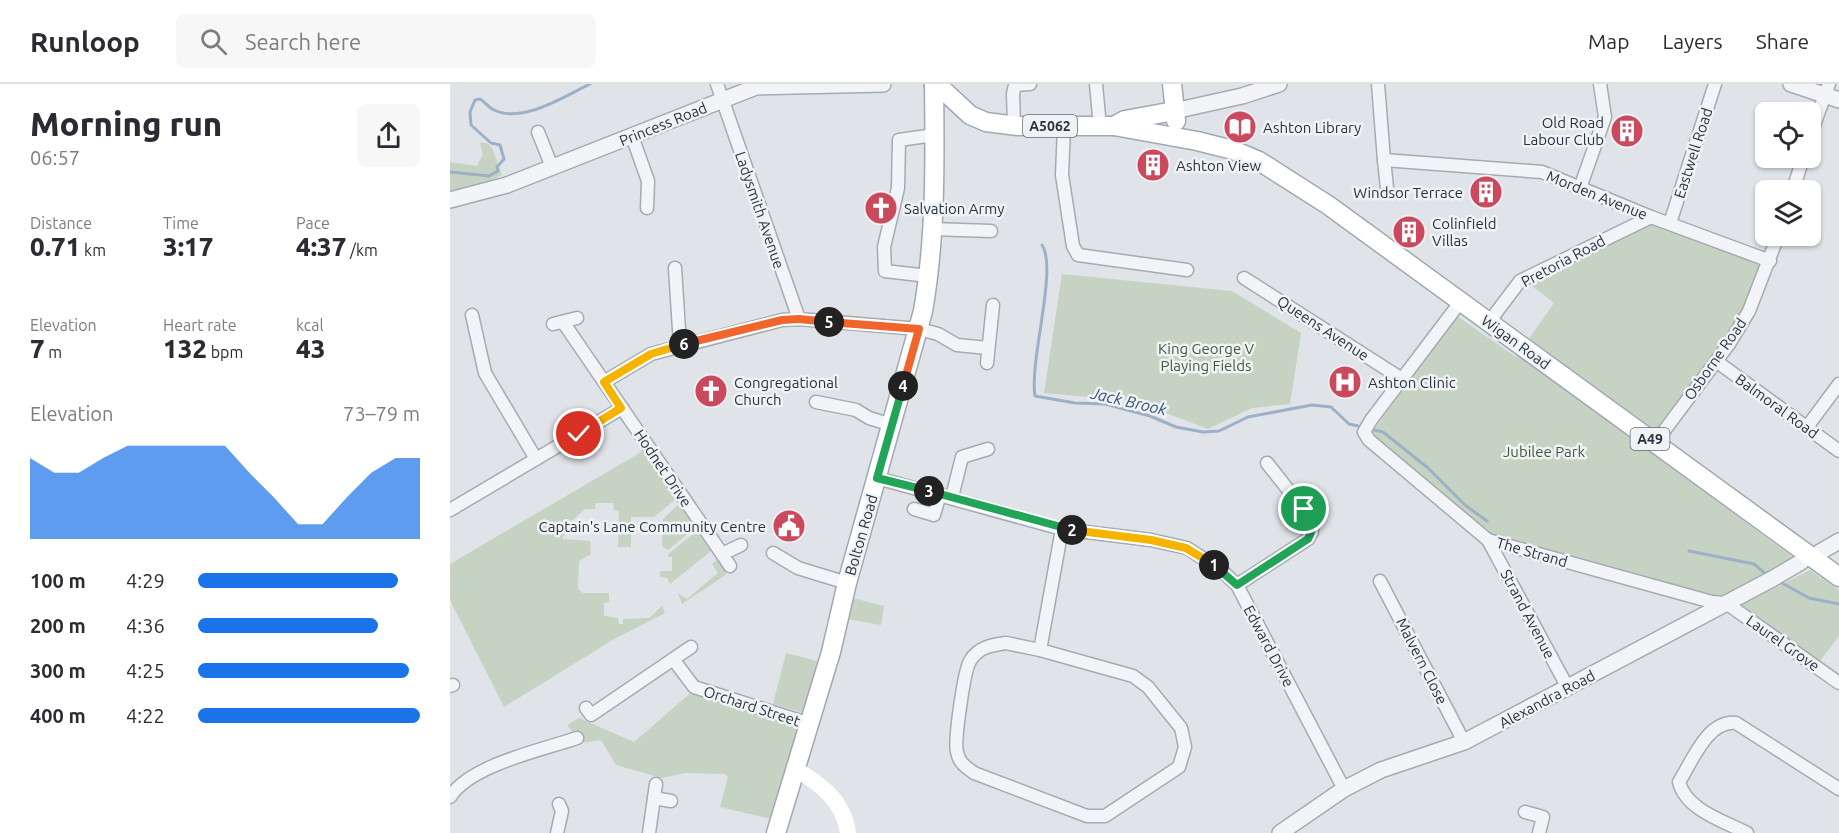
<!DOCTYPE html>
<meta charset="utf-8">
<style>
:root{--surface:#fff;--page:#f7f7f7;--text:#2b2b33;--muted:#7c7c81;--line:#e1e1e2;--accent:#1a73e8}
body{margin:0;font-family:Ubuntu,sans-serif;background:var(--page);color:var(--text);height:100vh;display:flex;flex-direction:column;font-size:22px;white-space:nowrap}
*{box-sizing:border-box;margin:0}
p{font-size:20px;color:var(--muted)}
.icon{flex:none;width:33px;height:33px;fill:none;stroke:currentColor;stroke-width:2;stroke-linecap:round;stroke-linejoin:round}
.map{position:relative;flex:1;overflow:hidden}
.details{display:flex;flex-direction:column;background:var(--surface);width:450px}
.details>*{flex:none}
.fabs{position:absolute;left:1305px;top:18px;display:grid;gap:12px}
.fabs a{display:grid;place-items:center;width:66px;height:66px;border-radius:9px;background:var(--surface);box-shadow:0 2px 4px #0004;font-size:30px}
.pin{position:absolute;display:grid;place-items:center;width:51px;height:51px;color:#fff;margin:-26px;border:3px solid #fff;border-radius:50%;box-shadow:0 2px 6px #0007}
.km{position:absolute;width:30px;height:30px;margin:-15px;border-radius:50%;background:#222;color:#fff;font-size:16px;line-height:30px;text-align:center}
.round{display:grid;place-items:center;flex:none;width:63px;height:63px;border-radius:9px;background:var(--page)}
.headline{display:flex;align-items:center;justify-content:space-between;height:102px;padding:0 30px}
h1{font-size:33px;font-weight:800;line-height:45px}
.figures{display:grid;grid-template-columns:repeat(3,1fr);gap:9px;height:102px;padding:6px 30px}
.figures div{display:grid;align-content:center}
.figures b{font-size:26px;font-weight:800}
.figures small{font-size:16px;font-weight:400}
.figures p{font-size:16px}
.chart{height:168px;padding:12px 30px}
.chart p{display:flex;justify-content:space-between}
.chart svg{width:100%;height:108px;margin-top:6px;fill:var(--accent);opacity:.7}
ul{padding:0 30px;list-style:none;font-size:20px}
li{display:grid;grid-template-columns:96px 72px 1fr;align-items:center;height:45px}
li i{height:15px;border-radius:8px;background:var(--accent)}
header{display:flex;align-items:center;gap:36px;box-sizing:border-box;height:84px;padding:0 30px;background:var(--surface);border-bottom:2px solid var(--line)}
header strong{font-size:28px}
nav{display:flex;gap:33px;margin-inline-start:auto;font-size:21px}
.search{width:420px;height:54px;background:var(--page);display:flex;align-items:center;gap:15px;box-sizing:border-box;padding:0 21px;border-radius:9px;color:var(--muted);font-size:22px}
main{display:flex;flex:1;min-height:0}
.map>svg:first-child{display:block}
.green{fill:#c6d2c2}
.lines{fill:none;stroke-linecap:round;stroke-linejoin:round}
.stream{stroke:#9cb1c8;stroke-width:3}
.minor-casing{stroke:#a5abb3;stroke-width:15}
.tertiary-casing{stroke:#a5abb3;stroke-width:18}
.primary-casing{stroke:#a0a8b4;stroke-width:21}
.minor{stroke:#f3f4f7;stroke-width:12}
.tertiary{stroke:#f3f4f7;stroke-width:15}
.secondary{stroke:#fff;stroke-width:16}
.primary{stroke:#fff;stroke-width:18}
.split-1-casing{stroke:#fff;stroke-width:12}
.split-2-casing{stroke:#fff;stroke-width:12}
.split-3-casing{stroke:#fff;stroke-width:12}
.split-4-casing{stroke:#fff;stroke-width:12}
.split-5-casing{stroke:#fff;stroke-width:12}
.split-6-casing{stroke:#fff;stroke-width:12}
.split-7-casing{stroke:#fff;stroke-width:12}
.split-1{stroke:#22a559;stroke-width:8}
.split-2{stroke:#f5b400;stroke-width:8}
.split-3{stroke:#22a559;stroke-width:8}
.split-4{stroke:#22a559;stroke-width:8}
.split-5{stroke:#f0652b;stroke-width:8}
.split-6{stroke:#f0652b;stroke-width:8}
.split-7{stroke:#f5b400;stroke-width:8}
.labels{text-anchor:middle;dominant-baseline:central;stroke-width:5;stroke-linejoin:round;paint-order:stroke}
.shield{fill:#f0f3f6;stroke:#656c77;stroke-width:1.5}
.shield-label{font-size:14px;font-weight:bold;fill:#293240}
.poi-label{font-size:15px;fill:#293240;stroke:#f0f3f6;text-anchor:start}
.street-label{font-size:15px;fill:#293240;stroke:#f0f3f6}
.park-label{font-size:15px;fill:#3e5b37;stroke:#f0f3f6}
.water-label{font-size:16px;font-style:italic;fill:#355073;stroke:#f0f3f6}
</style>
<header>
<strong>Runloop</strong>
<div class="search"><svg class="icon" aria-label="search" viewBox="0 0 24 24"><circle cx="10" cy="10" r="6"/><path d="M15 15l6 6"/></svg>Search here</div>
<nav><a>Map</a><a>Layers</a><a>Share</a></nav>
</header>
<main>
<section class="details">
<div class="headline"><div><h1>Morning run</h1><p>06:57</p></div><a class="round"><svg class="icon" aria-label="share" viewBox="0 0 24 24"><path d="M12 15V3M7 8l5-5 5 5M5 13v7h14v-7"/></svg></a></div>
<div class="figures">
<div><p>Distance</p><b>0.71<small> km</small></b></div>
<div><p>Time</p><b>3:17</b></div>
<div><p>Pace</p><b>4:37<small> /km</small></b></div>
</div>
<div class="figures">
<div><p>Elevation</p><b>7<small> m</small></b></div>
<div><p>Heart rate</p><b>132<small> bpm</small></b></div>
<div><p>kcal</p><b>43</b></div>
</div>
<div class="chart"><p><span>Elevation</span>73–79 m</p>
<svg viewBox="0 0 160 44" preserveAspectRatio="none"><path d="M0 44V11L10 17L20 17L30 11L40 6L50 6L60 6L70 6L80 6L90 17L100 27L110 38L120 38L130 27L140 17L150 11L160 11V44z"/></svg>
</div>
<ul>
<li><b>100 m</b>4:29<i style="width:90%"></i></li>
<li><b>200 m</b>4:36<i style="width:81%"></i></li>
<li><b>300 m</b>4:25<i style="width:95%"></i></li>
<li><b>400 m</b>4:22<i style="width:100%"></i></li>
</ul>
</section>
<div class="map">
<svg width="1389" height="749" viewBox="0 0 1389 749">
<rect width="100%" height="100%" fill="#e0e4e9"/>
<g class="green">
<polygon points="30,59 37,59 42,64 52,91 35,99 0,107 0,78 27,82 33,70"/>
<polygon points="1201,139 1313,181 1294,227 1193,363 1347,476 1271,514 1036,453 920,351 1007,232 1066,273 1104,219 1082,202 1100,187"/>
<polygon points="612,190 782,207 851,249 840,320 802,324 758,345 684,317 594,309"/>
<polygon points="193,367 226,415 204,433 181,433 181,463 168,463 169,427 164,426 163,419 146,419 145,425 135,425 123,436 115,438 116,445 113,453 113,455 140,457 141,470 129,477 128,505 133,509 159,509 159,518 154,519 154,532 168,534 169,540 173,540 173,535 199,534 212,522 215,529 166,554 54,623 0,516 0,480"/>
<polygon points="229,420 245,444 218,466 212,462 213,435"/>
<polygon points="247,447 261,467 220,500 217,494 210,493 210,487 222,487 222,473 218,473 218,470"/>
<polygon points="267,476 277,490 232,520 228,509 237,515 268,489 262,480"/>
<polygon points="1360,486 1389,506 1389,552 1370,577 1291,521"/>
<polygon points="403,514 434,522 431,541 398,535"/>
<polygon points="336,569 367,577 356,623 351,628 323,620"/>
<polygon points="244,606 360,640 321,735 270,723 278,693 275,690 235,689 212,694 166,681 151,656 131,659 117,641 129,634 184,658"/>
</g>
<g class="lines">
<g class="stream">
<path d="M 0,88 L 39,92 L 48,87 L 47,83 L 54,75 L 50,61 L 41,59 L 21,41 L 20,28 L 25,16 L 30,15 C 35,18 39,24 44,26 C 72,40 115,12 140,0"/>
<path d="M 592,161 C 608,184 579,277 585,312 L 625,319 L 655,320 L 700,332 L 726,343 L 753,348 L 769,347 L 798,333 L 862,321 L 881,323 L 899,340 L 908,342"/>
<polyline points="924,346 933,348 978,384 1015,421 1037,437"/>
<polyline points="1239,467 1304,480 1317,491"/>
<polyline points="1332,499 1359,514 1389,520"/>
</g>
<g class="minor-casing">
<g id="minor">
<polyline points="267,0 349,235"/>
<polyline points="646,0 650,43"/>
<polyline points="928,0 934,76 1092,88 1201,133 1320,177"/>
<polyline points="564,42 563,10 565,1 580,0"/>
<polyline points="614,43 612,91 623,162 628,171 737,186"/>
<polyline points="88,48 102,83"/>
<polyline points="182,52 198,97 197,124"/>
<polyline points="1360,52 1379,0"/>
<polyline points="934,76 937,104"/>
<polyline points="1130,104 1155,33 1150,0"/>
<polyline points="1343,106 1353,74"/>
<polyline points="1220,139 1265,0"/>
<polyline points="481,145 541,147"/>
<polyline points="225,184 230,261"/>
<polyline points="478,192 435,187 434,163 448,104 449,56 484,51"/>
<polyline points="794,194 952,295"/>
<polyline points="1011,217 921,336 914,348 919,356 1038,456 1262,518 1276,519 1389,599"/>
<polyline points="22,231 35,289 86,375"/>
<polyline points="113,238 272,470"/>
<polyline points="1039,238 1070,197 1201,133"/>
<polyline points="103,240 127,234"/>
<polyline points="1266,277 1389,367"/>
<polyline points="537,279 543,221"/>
<polyline points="154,298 201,270 332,236 349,235 469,245 488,250 507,261 538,264"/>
<polyline points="366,318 406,326 419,334 442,341"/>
<polyline points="1357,343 1389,300"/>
<polyline points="1205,359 1279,260 1299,227 1328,152"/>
<polyline points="427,394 612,445 701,456 737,464 771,486 787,501 894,705"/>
<polyline points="502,413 512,373 538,365"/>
<polyline points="464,425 484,431 490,410"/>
<polyline points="0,426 172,324"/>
<polyline points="1038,456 1118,604"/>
<polyline points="323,469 348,484 397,499"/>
<polyline points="280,482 272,470 291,461"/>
<polyline points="930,497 1014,658"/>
<polyline points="787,501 858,455 862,448 862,436 817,379"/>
<path d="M 556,559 L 590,566 L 683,592 L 698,603 L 731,644 L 735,663 L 729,683 L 655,732 L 637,732 L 524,689 C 516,683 509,679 507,668 C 504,657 514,587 520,577 C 528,563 542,561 556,559 Z"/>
<polyline points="590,566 612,445"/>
<polyline points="223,575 244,603 360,640"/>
<polyline points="0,602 3,601"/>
<polyline points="136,624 141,631 241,563"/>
<path d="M 0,713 C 20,681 92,666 127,654"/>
<polyline points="204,714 221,717"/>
<polyline points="1075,728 1093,733 1089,749"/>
<polyline points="107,749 112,727 109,720"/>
<polyline points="199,749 206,700"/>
<path d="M 1297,749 C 1274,737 1236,726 1229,698 C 1242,678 1257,636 1286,639 L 1389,705"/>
</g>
</g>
<g class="tertiary-casing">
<g id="tertiary">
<polyline points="1341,0 1389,16"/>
<polyline points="724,27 792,12 829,0"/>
<polyline points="0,116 57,101 306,3 433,0"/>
<polyline points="1365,475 1370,468 1389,457"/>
<polyline points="830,749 894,705 931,686 1014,658 1322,495 1351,478 1358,470"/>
</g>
</g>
<g class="primary-casing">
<g id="primary">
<polyline points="722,0 726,37"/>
<polyline points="484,1 492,5 520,31 536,38 568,42 664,42 747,57 783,66 809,77 878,121 1389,493"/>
<polyline points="664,42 675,36 724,27"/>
<path d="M 326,749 L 381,568 L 397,499 L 473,227 C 486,153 485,75 484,0"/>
</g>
</g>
<use href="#minor" class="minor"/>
<use href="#tertiary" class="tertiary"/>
<path class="secondary" d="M 347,686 C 372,701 394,718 398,749"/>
<use href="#primary" class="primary"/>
</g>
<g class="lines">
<g class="split-1-casing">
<path id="split-1" d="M 764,481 L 787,501 L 858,455 C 865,442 863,436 854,425"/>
</g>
<g class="split-2-casing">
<polyline id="split-2" points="622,446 701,456 736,464 764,481"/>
</g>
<g class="split-3-casing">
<polyline id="split-3" points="479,407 622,446"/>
</g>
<g class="split-4-casing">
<polyline id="split-4" points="453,302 427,394 479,407"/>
</g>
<g class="split-5-casing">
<polyline id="split-5" points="379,238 469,245 453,302"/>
</g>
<g class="split-6-casing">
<polyline id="split-6" points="234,260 332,236 349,235 379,238"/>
</g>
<g class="split-7-casing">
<polyline id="split-7" points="129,350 171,324 154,298 201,270 234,260"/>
</g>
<use href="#split-1" class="split-1"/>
<use href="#split-2" class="split-2"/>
<use href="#split-3" class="split-3"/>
<use href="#split-4" class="split-4"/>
<use href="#split-5" class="split-5"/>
<use href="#split-6" class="split-6"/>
<use href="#split-7" class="split-7"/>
</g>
<defs>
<g id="library-disc" transform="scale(1.725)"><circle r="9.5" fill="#ca495c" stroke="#f0f3f6"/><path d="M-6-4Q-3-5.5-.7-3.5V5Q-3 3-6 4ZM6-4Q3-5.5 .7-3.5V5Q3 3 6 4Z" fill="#fff"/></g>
<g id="building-disc" transform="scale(1.725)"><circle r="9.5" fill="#ca495c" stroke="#f0f3f6"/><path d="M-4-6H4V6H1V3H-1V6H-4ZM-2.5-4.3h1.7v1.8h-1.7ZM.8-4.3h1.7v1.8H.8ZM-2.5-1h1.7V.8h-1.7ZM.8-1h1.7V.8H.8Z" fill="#fff"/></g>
<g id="church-disc" transform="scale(1.725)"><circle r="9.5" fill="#ca495c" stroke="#f0f3f6"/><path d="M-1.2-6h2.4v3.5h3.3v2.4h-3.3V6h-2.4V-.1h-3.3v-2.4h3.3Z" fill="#fff"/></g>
<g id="hospital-disc" transform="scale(1.725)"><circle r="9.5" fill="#ca495c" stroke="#f0f3f6"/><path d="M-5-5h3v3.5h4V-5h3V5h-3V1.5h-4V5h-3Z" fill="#fff"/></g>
<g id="civic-disc" transform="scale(1.725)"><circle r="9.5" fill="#ca495c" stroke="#f0f3f6"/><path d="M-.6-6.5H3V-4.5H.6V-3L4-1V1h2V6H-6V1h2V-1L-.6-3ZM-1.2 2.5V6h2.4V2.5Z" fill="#fff"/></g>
</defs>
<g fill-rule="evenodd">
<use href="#library-disc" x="790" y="43"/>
<use href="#building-disc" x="1177" y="47"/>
<use href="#building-disc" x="703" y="81"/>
<use href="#building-disc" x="1036" y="108"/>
<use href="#church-disc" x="431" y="124"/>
<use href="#building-disc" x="959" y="148"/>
<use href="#hospital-disc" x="895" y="298"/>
<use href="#church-disc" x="261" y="307"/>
<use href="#civic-disc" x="339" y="442"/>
</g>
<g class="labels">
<g class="shield">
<rect x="573" y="31" width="54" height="22" rx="4.5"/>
<rect x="1180.5" y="344" width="39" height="22" rx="4.5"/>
</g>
<g class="shield-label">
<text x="600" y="42">A5062</text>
<text x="1200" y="355">A49</text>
</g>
<g class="poi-label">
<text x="1154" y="38" text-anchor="end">Old Road<tspan x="1154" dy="17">Labour Club</tspan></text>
<text x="813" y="43">Ashton Library</text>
<text x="726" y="81">Ashton View</text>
<text x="1013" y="108" text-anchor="end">Windsor Terrace</text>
<text x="454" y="124">Salvation Army</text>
<text x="982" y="139">Colinfield<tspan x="982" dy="17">Villas</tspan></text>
<text x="284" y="298">Congregational<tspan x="284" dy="17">Church</tspan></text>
<text x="918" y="298">Ashton Clinic</text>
<text x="316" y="442" text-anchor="end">Captain's Lane Community Centre</text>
</g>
<g class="street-label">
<text transform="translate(213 40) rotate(-22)">Princess Road</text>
<text transform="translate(1243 69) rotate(-72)">Eastwell Road</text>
<text transform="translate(1147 111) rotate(22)">Morden Avenue</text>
<text transform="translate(310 126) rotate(71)">Ladysmith Avenue</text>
<text transform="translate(1113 177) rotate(-28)">Pretoria Road</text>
<text transform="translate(873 244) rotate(33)">Queens Avenue</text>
<text transform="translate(1066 258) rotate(36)">Wigan Road</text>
<text transform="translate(1265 275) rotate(-55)">Osborne Road</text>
<text transform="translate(1327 322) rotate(36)">Balmoral Road</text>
<text transform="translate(213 384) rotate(56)">Hodnet Drive</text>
<text transform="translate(411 451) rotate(-74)">Bolton Road</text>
<text transform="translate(1082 468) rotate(16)">The Strand</text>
<text transform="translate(1078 530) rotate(62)">Strand Avenue</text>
<text transform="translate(1333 559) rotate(35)">Laurel Grove</text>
<text transform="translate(819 562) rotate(62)">Edward Drive</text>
<text transform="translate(972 577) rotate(63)">Malvern Close</text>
<text transform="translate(1097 615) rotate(-28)">Alexandra Road</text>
<text transform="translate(302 622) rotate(18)">Orchard Street</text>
</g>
<g class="park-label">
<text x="756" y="264">King George V<tspan x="756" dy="17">Playing Fields</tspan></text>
<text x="1094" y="367">Jubilee Park</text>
</g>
<g class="water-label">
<text transform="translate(679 317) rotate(13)">Jack Brook</text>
</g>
</g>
</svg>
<div class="fabs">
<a><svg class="icon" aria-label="locate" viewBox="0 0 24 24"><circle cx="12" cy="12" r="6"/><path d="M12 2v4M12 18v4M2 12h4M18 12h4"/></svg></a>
<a><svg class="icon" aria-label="layers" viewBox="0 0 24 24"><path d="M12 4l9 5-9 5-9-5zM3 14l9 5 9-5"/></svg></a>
</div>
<div class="pin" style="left:854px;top:425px;background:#1e9e55"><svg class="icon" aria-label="arrive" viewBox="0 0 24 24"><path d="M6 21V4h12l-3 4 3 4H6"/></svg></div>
<div class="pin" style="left:129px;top:350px;background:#d93025"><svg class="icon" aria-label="check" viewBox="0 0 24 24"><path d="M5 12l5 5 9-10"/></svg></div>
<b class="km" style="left:764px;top:481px">1</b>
<b class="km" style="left:622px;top:446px">2</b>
<b class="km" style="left:479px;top:407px">3</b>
<b class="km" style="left:453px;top:302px">4</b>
<b class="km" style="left:379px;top:238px">5</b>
<b class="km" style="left:234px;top:260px">6</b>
</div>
</main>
